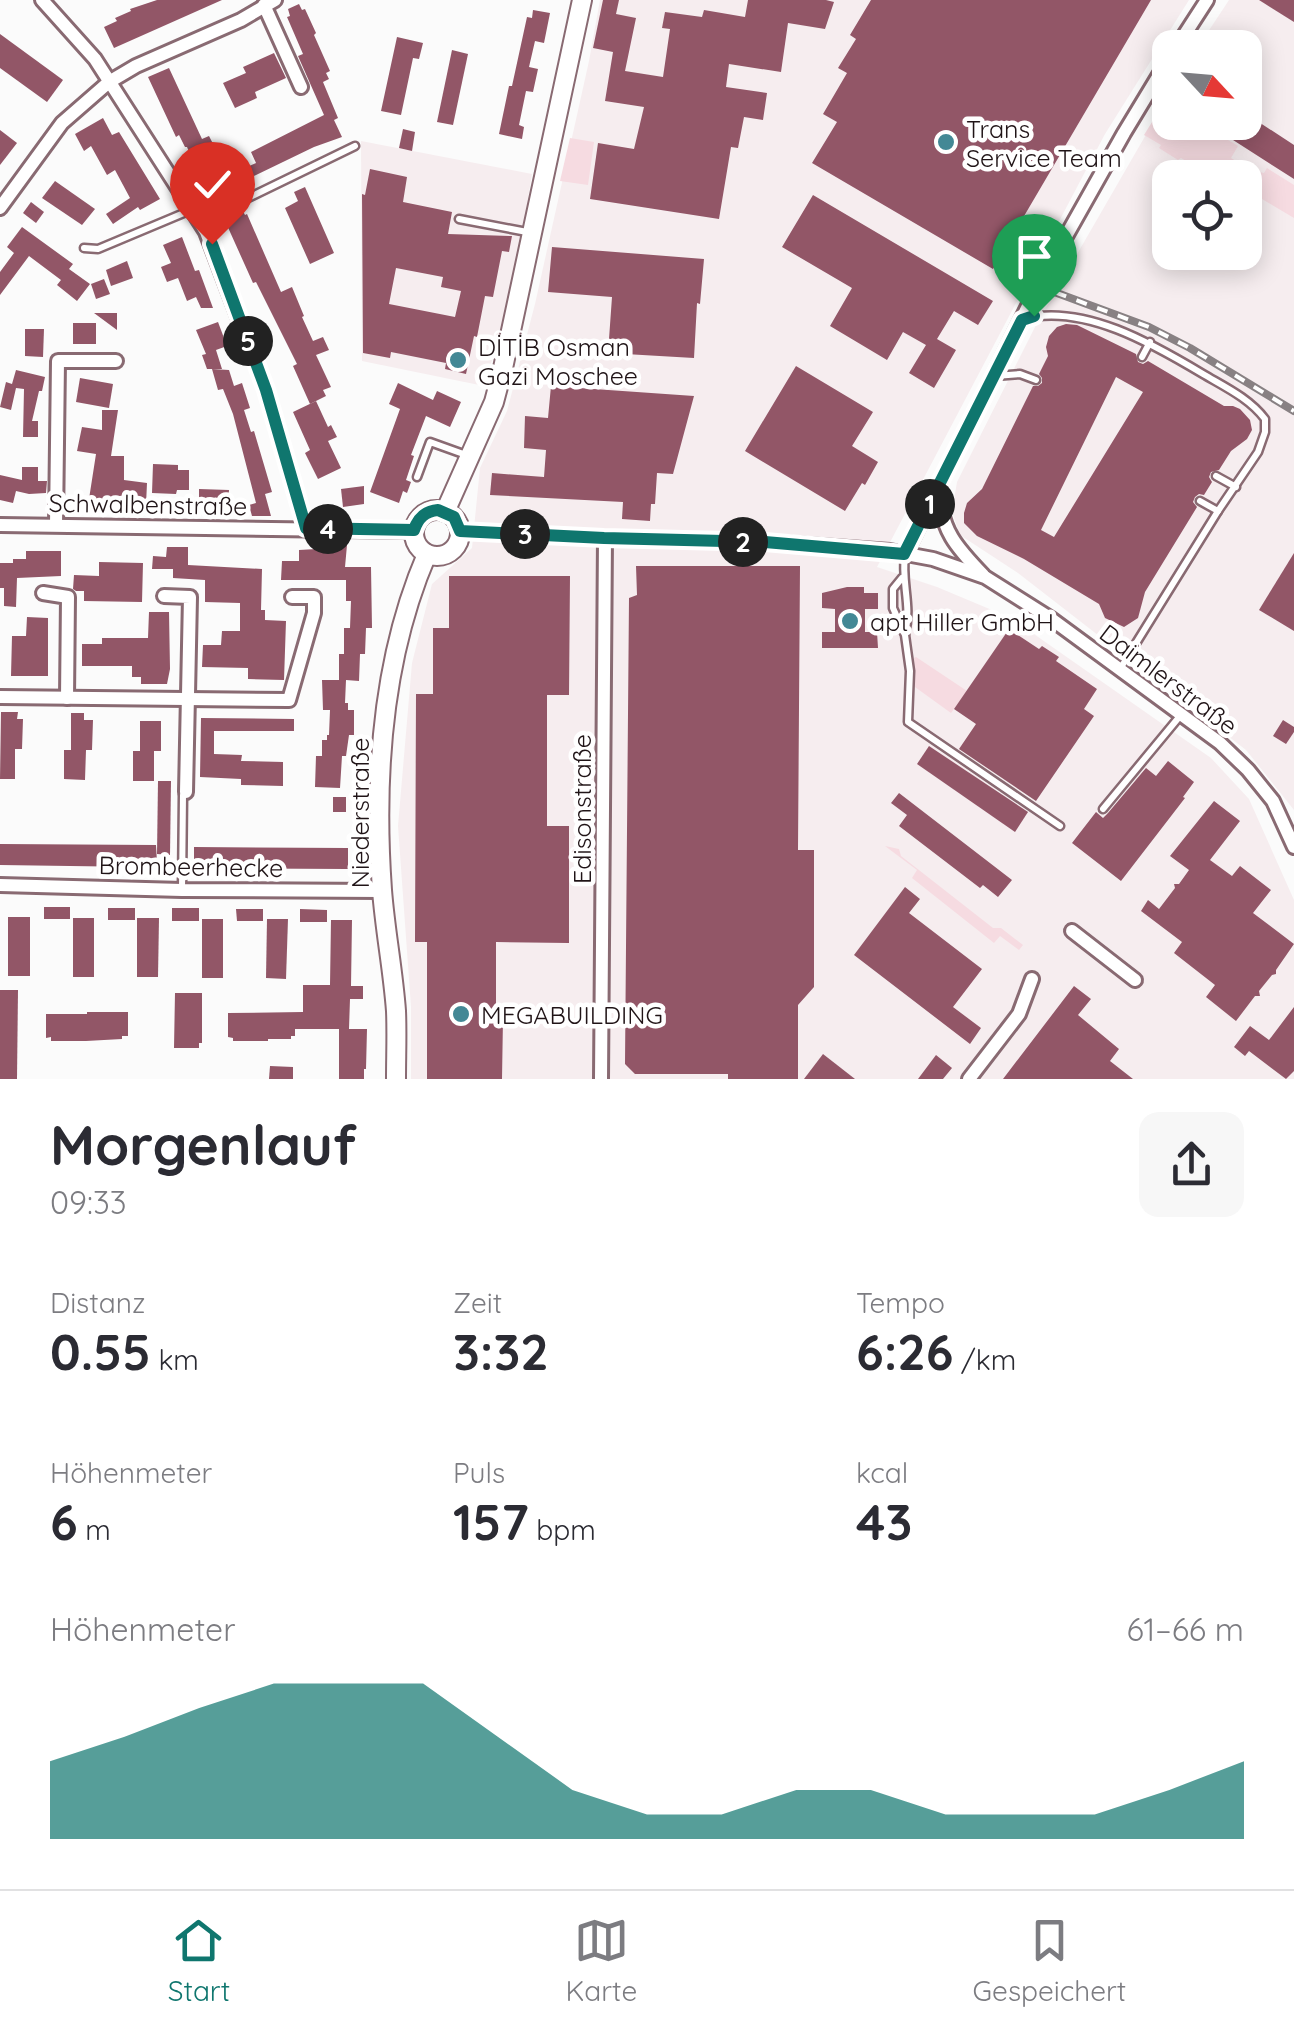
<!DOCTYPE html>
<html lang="de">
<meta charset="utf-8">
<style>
:root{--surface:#fff;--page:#f7f7f7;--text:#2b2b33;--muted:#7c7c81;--line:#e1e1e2;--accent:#0f766e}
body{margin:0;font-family:Quicksand,sans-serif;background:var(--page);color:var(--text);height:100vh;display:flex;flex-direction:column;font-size:38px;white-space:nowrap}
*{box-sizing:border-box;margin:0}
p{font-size:32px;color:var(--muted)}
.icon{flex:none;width:55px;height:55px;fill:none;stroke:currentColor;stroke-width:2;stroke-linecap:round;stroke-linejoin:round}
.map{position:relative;height:1079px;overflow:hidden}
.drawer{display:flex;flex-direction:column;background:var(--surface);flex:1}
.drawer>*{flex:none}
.needle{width:65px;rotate:116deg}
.tools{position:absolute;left:1152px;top:30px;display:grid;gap:20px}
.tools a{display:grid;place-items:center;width:110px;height:110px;border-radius:20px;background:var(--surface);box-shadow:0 5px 25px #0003;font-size:50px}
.pin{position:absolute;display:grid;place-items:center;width:85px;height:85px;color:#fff;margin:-102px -42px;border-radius:50% 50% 50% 0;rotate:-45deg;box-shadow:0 0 10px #0007}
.pin .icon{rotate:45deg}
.km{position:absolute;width:50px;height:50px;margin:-25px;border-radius:50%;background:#222;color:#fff;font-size:28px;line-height:50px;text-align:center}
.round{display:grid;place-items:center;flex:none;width:105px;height:105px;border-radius:20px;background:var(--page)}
.headline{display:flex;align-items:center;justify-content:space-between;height:170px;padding:0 50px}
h1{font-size:55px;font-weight:700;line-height:75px}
.figures{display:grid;grid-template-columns:repeat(3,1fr);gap:15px;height:170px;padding:10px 50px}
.figures div{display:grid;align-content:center}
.figures b{font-size:50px;font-weight:700}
.figures small{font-size:28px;font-weight:400}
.figures p{font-size:28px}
.chart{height:280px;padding:20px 50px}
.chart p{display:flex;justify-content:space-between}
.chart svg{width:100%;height:180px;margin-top:10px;fill:var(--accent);opacity:.7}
.tab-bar{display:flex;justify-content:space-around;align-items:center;height:140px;border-top:2px solid var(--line);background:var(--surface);font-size:28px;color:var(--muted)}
.tab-bar a{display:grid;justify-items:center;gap:5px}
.tab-bar .current{color:var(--accent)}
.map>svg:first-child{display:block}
.built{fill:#f6edef;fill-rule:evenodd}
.green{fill:#f6dbe1}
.building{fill:#925667;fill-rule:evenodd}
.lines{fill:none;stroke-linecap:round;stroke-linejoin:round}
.lane-casing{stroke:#896a72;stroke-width:11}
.street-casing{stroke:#896a72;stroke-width:18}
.secondary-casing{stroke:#896a72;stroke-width:22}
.lane{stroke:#fff;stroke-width:6}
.street{stroke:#fff;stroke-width:12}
.secondary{stroke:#fff;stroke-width:18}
.rail-casing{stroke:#888183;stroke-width:8}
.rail{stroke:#fff;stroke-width:4;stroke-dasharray:11;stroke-linecap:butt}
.route-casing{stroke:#fff;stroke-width:20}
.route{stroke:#0f766e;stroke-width:12}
.poi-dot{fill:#438895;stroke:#fff;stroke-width:4}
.labels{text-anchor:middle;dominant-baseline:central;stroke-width:9;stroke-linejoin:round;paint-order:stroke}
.poi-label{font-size:25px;fill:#201417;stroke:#fff;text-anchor:start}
.street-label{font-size:25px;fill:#201417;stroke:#fff}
</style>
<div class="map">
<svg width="1294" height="1079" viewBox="0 0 1294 1079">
<rect width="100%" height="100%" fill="#fbfbfb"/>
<g class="built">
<polygon points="600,0 1189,0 1105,134 877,567 937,587 1011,618 1211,758 1249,799 1294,900 1294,1079 411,1079 411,1007 398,826 412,663 432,584 472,548 480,468 507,411 535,304 589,61"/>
<path d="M 1229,0 L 1294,0 L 1294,810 L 1246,750 L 1018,573 L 960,535 L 952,512 L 957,482 L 1035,327 L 1170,93 L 1170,122 L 1245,122 L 1245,48 L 1198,47 ZM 1170,178 L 1245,178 L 1245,252 L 1170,252 Z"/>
<polygon points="361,141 532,174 522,235 501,331 484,386 362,361"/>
</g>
<g class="green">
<polygon points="1170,93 1170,122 1191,123 1203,130 1208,123 1214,123 1210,129 1238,146 1231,158 1258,175 1260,172 1264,173 1267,168 1294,185 1294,218 1262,199 1256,208 1245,201 1245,178 1212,177 1206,174 1204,176 1185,164 1186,161 1181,158 1178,160 1159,148 1161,145 1144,135"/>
<polygon points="570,138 594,142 588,185 560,181"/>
<polygon points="916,657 967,691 951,713 915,687 914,658"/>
<polygon points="885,846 899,849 901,856 993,928 1001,928 1023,945 1019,950 1000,936 994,943 912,878 917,870"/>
</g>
<g class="building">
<polygon points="157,0 222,0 114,48 104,27 117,21 115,18 131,11 130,9"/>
<polygon points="603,0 619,0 616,14 636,18 625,71 663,77 670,29 662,28 665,12 702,17 704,10 745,17 748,0 826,0 834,2 825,29 788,23 781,72 729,64 726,87 767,93 763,120 744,117 738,148 731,147 719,219 590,199 598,143 634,149 644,107 605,101 613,52 593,48"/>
<polygon points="871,0 1151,0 993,269 812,163 837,122 823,114 847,73 838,68 856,39 850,35"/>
<polygon points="1259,0 1294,0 1294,22"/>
<polygon points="299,4 302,10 305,9 316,33 314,35 330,71 326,73 329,79 323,82 338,118 334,120 342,137 314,147 206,199 201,188 204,186 187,147 185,147 179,135 176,137 148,77 169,68 202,139 209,136 229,175 256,163 251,152 324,115 298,56 303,54 287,17 290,16 288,9"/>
<polygon points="533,10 550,13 544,43 535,41 529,67 538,69 533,92 526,91 519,125 524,127 522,139 499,134 509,86 512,86 527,17 532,18"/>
<polygon points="0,34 63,80 47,102 0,68"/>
<polygon points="397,37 423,43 419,59 413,58 401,115 381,111"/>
<polygon points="452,50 468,54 453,125 437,122"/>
<polygon points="274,53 286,78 255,92 257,98 235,108 223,83 246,73 243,67"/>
<polygon points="1245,113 1294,145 1294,179 1205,122 1245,122"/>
<polygon points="103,118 112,135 119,132 160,199 140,210 138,207 113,224 106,214 130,198 115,170 107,175 91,146 84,151 75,134"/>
<polygon points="403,129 415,132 412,151 399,148"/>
<polygon points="0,130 17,143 0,165"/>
<path d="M 370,169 L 407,177 L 403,202 L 452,212 L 448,234 L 512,236 L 509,252 L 502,251 L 493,297 L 485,296 L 477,337 L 474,336 L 466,374 L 445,369 L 446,363 L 391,352 L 390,358 L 363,353 L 362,194 L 365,195 ZM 396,268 L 443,277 L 441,287 L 461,291 L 455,317 L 389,304 Z"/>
<polygon points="55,181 95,209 82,225 42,198"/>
<polygon points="305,187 334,253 310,264 285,208 298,201 294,192"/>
<polygon points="813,195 993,301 978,325 954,311 937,339 956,350 934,388 909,373 926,345 903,332 887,360 830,326 852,288 782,247"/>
<polygon points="31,202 44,212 36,223 23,213"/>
<polygon points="242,209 245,215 247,214 281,292 292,287 304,316 302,317 313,341 323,337 329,350 316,355 331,387 323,390 326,396 310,404 293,366 297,364 256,282 253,283 226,223 232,220 230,215"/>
<polygon points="22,227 73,264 69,269 90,284 77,301 57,285 61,280 29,256 0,295 0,272 14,253 7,247"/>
<polygon points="182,237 195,271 199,270 213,308 201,308 196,297 187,301 178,278 167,282 161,267 171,263 163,245"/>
<polygon points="552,247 704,259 700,304 697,303 694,358 608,353 612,297 548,292"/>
<polygon points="127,261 133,278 111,286 106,270"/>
<polygon points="104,279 110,294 96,299 91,284"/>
<polygon points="94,313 117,313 117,330"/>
<polygon points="218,322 227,346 216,350 222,369 207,369 202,355 206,354 196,330"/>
<rect x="73" y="323" width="23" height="21"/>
<path d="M 1066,324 L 1077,325 L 1136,354 L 1138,362 L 1143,364 L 1148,361 L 1224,406 L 1233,406 L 1240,409 L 1250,420 L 1252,430 L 1247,439 L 1231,451 L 1219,470 L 1211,472 L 1209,477 L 1212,482 L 1204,495 L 1199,494 L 1195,497 L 1193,502 L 1197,507 L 1145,592 L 1138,618 L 1124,627 L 1105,618 L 1099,604 L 1024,559 L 977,536 L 964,523 L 964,513 L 967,503 L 982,489 L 1033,386 L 1038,386 L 1042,383 L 1042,378 L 1039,374 L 1048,356 L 1046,347 L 1049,336 L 1057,327 ZM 1116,377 L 1143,392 L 1054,537 L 1041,530 Z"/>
<polygon points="25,329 44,329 43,357 25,356"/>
<polygon points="796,366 873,412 852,446 878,462 865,485 862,483 845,511 745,451"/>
<polygon points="212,369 229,370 234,386 242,383 250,408 244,410 251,432 254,431 272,492 265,494 271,516 252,516 249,505 256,503 233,414 223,389 218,390"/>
<polygon points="16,370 45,377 42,391 39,391 32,421 38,421 38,437 23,437 24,389 16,388 11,410 0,407 6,382 12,384"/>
<polygon points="80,378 113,384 109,408 76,402"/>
<polygon points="398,383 433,400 437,391 461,402 450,427 426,416 411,455 414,456 406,480 411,482 407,493 403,491 399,503 370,492 400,409 389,404"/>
<polygon points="551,386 694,396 673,474 657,473 655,504 651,504 650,521 622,519 623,502 490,495 492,473 544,477 546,450 524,448 525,416 548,418"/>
<polygon points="316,401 328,427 331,425 337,437 328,441 341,468 318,479 305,453 310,450 293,412"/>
<polygon points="102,410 118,410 111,456 124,456 124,480 147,483 146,505 109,498 108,502 89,499 96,454 77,451 82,427 102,430"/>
<polygon points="153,464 178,465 178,470 189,470 189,490 177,490 176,494 152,493"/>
<polygon points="22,467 38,467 38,481 47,481 46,493 29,494 16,491 13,503 0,500 0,475 22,480"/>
<polygon points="364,486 364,504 343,507 341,489"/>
<polygon points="199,489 229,490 228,508 199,508"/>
<polygon points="82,498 97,500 95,513 80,513"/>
<polygon points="335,544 347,545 345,567 371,567 372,628 366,628 365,654 360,654 359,681 346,680 345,703 348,703 348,710 354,710 354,735 349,735 346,756 342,756 340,788 315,787 316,756 322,756 322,740 327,740 327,735 329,735 330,710 323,710 322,680 339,680 339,654 344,654 344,628 350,628 351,601 346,601 346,580 281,580 282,561 299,561 299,550 334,548"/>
<polygon points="167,547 188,547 188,565 262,569 261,610 265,610 265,620 286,621 284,680 248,679 248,668 202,667 203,645 221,645 222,631 240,631 240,603 205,602 205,580 173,578 173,569 152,569 153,556 166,557"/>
<polygon points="26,551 61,551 61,576 17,578 16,607 4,606 4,588 0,588 0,563 13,563 13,559 26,559"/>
<polygon points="1294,553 1294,631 1259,610"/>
<polygon points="99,562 143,563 142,602 84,601 84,591 76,591 73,589 74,575 99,576"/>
<polygon points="636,566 800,566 798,850 814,850 814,987 798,1005 798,1079 728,1079 728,1074 635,1074 625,1064 629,598 637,595"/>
<polygon points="449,576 570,576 569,695 547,695 547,826 569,826 569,943 496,942 496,1018 503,1018 502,1079 427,1079 427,942 415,942 416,694 433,694 433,628 449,628"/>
<polygon points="847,587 864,587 864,593 878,593 878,609 865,609 865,632 877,632 878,648 822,648 822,632 835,632 835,609 822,608 822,593"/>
<polygon points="149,612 169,612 170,669 167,684 141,684 141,677 132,677 132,666 82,666 82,644 102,644 102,638 148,638"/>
<polygon points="27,617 48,618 48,676 11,676 12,636 26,636"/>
<polygon points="1009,629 1039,649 1042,646 1059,657 1056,661 1097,689 1084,709 1094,716 1036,801 959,749 976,724 954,709"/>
<polygon points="1,712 18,712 17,719 23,719 22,749 15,749 15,779 0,779"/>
<polygon points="71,713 84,713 84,720 93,720 92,750 86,750 85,780 64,779 64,750 71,750"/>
<polygon points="201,718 294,719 294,731 214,731 214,754 242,755 241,761 283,762 283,786 241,785 241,779 200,777"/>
<polygon points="1283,720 1294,727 1294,732 1286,744 1273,736"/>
<polygon points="140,721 161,721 161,751 154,751 154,781 133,781 133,751 140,751"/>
<polygon points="929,746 1028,812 1015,832 917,764"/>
<polygon points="1168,761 1194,782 1183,797 1185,798 1121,881 1072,843 1096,812 1103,818 1108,813 1146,768 1156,776"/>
<polygon points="158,781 171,781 170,855 157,854"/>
<polygon points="899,793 1012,880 998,897 983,885 980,888 899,826 907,815 891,803"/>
<rect x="333" y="797" width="13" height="15"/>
<polygon points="1214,801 1240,821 1210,860 1232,876 1240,866 1271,890 1253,913 1294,944 1276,970 1276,974 1272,975 1259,991 1260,996 1255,996 1236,1021 1206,997 1215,985 1174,953 1182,942 1141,911 1148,900 1159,909 1175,888 1174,884 1179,884 1189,870 1170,856"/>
<polygon points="0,844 156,845 157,862 140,862 140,867 0,865"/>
<polygon points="194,847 348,848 348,869 194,868"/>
<polygon points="905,887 920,899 909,913 982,969 953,1007 981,1028 970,1044 854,955"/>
<rect x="44" y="907" width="26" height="12"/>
<rect x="108" y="908" width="27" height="12"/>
<rect x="172" y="908" width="27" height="13"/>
<polygon points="236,909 263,909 263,921 237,921"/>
<polygon points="300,909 327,910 327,922 300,922"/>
<rect x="8" y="917" width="22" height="59"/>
<rect x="73" y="918" width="21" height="59"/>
<polygon points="137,918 159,918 158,977 137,977"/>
<rect x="202" y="919" width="21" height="59"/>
<polygon points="267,919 288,919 286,979 266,978"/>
<polygon points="331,920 352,920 351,986 363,986 363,999 350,999 349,1029 367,1029 366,1069 364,1069 364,1079 339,1079 339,1029 295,1029 295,1036 291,1036 291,1039 268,1039 268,1041 233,1041 233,1038 228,1037 228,1013 303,1012 303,985 330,985"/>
<polygon points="1074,986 1091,999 1078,1015 1119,1049 1110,1061 1133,1079 1003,1079"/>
<polygon points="0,990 18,990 17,1079 0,1079"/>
<polygon points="175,993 202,993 202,1043 199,1043 199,1048 174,1048"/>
<polygon points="1294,1007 1294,1071 1286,1079 1249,1051 1245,1056 1234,1047 1250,1026 1269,1040"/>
<polygon points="87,1012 128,1012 128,1036 122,1036 122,1039 86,1041 51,1041 51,1037 46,1038 46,1014 87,1014"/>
<polygon points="823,1054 855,1079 804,1079"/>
<polygon points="936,1055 952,1068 943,1079 918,1079"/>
<polygon points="270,1066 293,1067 293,1079 269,1079"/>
</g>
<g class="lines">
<g class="lane-casing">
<g id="lane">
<polyline points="459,219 527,232"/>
<polyline points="201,221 355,146"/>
<polyline points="84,248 98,249 191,210"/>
<path d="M 1023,319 C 1083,303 1153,344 1203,374 C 1225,387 1249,398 1265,419 L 1265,432 L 1258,452 L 1218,511 L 1120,669"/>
<polyline points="1142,357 1150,342"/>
<polyline points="995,376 1020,374 1036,380"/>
<polyline points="1216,476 1236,487"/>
<polyline points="417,477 430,442 469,456"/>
<polyline points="1200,501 1218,511"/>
<path d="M 905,554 C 901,582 912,605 905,634"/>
<polyline points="902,578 893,589 893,608 905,635 910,671 908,722 1060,826"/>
<polyline points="1103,809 1180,716"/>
<polyline points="182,888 183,795 186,792"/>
</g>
</g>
<g class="street-casing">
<g id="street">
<polyline points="42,0 95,59 206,232 266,390 306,528"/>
<polyline points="264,5 301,87"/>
<polyline points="1176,48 1207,0"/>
<polyline points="0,208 62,123 109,82 136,66 241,20 275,0"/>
<path d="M 940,490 C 939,529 958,549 983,575"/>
<polyline points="0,525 414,531"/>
<polyline points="56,525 58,361 116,361"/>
<polyline points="460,531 605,538 765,542 890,551 933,559 985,577 1050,618 1220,743 1248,770 1273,801 1294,847"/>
<polyline points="905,554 1038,286 1124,133 1170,57"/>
<polyline points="43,593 68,597 67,698"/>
<polyline points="164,596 190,597 186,792"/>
<polyline points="0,697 289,700 314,613 314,597 292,597"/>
<polyline points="0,885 182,890 382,891"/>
<polyline points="1072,931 1135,980"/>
<polyline points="601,1079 605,538"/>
<polyline points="969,1079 1019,1014 1032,979"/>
</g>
</g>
<g class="secondary-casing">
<g id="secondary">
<circle cx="437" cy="533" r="23"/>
<polyline points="445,512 494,402 503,368 582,0"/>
<path d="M 396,1079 C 396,1056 397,1033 396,1011 C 393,970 385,930 382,890 C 374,777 382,658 427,554"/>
</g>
</g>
<use href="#lane" class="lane"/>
<use href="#street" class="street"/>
<use href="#secondary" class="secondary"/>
<g class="rail-casing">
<polyline id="rail" points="997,263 1038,286 1149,327 1190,348 1294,411"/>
</g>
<use href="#rail" class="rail"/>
</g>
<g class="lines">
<g class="route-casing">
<path id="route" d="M 212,244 L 266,390 L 306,528 L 414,530 C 418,518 425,511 438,510 L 454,517 L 460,531 L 604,538 L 765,542 L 904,554 L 1022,320 L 1034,316"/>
</g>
<use href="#route" class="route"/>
</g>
<g class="poi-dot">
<circle cx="946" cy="142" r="10"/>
<circle cx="458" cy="360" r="10"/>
<circle cx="850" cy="621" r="10"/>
<circle cx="461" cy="1014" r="10"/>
</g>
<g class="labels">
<g class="poi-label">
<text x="966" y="128">Trans<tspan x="966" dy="29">Service Team</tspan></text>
<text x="478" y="346">DİTİB Osman<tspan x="478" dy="29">Gazi Moschee</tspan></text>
<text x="870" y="621">apt Hiller GmbH</text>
<text x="481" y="1014">MEGABUILDING</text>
</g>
<g class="street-label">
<text transform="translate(148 504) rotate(1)">Schwalbenstraße</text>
<text transform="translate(1169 679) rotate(37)">Daimlerstraße</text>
<text transform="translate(581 809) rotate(-90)">Edisonstraße</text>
<text transform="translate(359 813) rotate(-90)">Niederstraße</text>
<text transform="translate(191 866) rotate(1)">Brombeerhecke</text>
</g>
</g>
</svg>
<div class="tools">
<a><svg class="needle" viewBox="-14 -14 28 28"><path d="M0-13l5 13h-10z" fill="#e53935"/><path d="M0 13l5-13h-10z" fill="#7c7c81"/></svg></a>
<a><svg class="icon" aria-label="locate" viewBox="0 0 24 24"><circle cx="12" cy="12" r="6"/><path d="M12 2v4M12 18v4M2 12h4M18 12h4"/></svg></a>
</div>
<div class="pin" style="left:1034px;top:316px;background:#1e9e55"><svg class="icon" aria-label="arrive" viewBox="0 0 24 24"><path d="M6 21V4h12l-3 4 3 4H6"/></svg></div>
<div class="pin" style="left:212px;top:244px;background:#d93025"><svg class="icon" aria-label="check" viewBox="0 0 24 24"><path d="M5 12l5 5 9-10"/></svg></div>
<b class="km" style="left:930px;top:504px">1</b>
<b class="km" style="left:743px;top:542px">2</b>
<b class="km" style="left:525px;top:534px">3</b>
<b class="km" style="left:328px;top:529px">4</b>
<b class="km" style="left:248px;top:341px">5</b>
</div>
<section class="drawer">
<div class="headline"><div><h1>Morgenlauf</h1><p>09:33</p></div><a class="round"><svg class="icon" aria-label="share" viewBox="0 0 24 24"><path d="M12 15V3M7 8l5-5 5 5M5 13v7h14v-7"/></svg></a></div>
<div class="figures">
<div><p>Distanz</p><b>0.55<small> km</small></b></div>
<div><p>Zeit</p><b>3:32</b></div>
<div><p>Tempo</p><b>6:26<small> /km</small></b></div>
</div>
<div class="figures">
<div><p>Höhenmeter</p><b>6<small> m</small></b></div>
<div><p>Puls</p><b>157<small> bpm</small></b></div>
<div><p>kcal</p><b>43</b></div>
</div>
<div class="chart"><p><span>Höhenmeter</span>61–66 m</p>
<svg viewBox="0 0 160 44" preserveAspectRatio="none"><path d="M0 44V25L10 19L20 12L30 6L40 6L50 6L60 19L70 32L80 38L90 38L100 32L110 32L120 38L130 38L140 38L150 32L160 25V44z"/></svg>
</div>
</section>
<nav class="tab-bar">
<a class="current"><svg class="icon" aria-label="home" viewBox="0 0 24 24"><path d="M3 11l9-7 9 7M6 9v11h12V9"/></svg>Start</a>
<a><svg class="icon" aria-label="map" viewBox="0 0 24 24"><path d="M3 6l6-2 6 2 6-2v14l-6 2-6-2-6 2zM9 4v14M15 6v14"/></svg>Karte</a>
<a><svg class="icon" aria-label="saved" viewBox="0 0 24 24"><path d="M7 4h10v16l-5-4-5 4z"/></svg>Gespeichert</a>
</nav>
